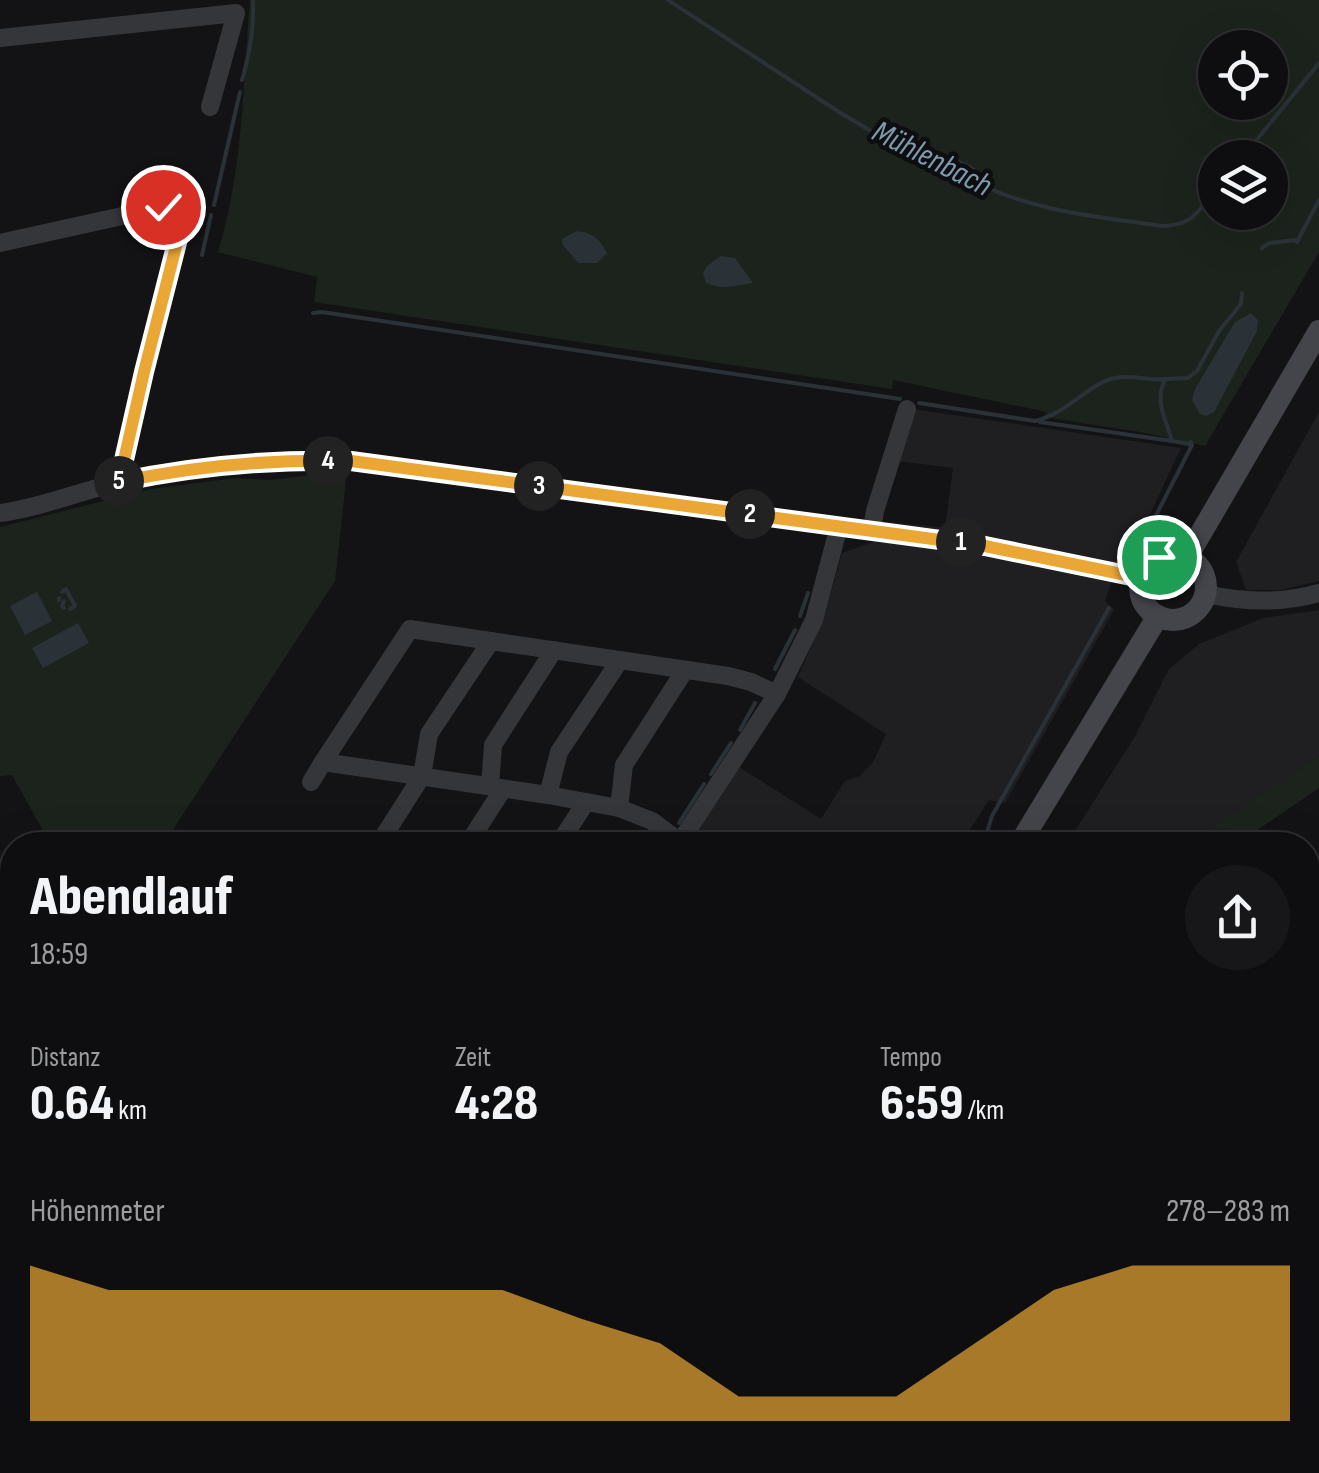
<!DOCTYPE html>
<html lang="de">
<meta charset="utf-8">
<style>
:root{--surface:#0e0e10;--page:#171719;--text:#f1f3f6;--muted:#9b9c9f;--line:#2e2e30;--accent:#eba736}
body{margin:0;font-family:"Sofia Sans Condensed",sans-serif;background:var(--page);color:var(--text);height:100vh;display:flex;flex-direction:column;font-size:38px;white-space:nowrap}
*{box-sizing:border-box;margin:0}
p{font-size:32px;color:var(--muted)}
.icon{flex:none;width:55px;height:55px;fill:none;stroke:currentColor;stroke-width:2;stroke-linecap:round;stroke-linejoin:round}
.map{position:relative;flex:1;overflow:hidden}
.panel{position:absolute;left:0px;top:832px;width:1320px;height:642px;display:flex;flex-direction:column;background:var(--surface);border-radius:40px 40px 0 0;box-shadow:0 10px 40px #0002,0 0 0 2px var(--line)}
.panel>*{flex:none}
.buttons{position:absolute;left:1198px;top:30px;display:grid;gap:20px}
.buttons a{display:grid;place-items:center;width:90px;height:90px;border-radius:50%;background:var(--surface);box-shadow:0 10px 40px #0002,0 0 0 2px var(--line);font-size:50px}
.pin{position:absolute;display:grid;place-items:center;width:85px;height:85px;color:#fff;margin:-42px;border:5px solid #fff;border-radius:50%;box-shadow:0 2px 10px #0007}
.km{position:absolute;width:50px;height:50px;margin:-25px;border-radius:50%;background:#222;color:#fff;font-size:28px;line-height:50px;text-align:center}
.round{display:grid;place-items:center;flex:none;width:105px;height:105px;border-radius:52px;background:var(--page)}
.summary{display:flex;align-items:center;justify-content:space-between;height:170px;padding:0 30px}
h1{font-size:55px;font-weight:800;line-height:75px}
.figures{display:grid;grid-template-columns:repeat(3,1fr);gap:15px;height:170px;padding:10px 30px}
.figures div{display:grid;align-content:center}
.figures b{font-size:50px;font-weight:800}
.figures small{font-size:28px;font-weight:400}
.figures p{font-size:28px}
.chart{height:280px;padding:20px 30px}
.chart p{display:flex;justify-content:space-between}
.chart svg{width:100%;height:180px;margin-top:10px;fill:var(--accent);opacity:.7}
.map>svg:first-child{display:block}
.built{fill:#1f1f22}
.green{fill:#1c231c;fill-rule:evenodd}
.water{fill:#2a3238}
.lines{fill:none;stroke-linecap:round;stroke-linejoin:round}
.stream{stroke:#2a3238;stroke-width:4}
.street{stroke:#34363a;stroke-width:18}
.secondary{stroke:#43454a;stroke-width:22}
.route-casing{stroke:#fff;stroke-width:20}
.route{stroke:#eba736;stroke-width:12}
.labels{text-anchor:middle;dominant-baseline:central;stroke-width:9;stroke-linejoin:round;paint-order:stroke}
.water-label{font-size:32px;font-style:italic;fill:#7d9aaf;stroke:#0e0e10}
</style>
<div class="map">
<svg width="1319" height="1473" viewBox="0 0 1319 1473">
<rect width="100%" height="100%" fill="#131315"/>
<g class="built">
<polygon points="913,409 1181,448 1134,549 1123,551 1105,600 1114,610 1005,803 989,800 960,845 689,845 739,767 821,819 845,781 860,776 873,762 886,734 798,677 825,614 842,553 876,541 888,522 945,528 953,468 897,461"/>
<polygon points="1319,412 1319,581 1281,590 1246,590 1236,562"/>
<polygon points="1319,610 1319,756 1214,827 1283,843 1282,845 1066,845 1134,738 1169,669 1199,644 1263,618"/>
<polygon points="1308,1299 1316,1299 1315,1387 1319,1396 1319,1473 675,1473 678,1462 1308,1462"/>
<polygon points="291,1463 291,1462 597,1463 594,1473 291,1473"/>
</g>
<g class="green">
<path d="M 250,0 L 1319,0 L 1319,252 L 1205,446 L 1140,432 L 1043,417 L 1047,412 L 893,380 L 892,389 L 314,302 L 317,277 L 218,252 C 243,171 243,84 250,0 ZM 1215,48 L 1270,48 L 1270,102 L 1215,102 ZM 1215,158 L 1270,158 L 1270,212 L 1215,212 Z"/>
<polygon points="347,471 335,581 163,845 51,845 12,775 0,776 0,527 151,489 236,478 269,480"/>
<polygon points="1319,756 1319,788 1250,835 1213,827"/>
<polygon points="104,1463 169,1463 171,1473 91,1473 89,1468"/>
</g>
<g class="water">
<polygon points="898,138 969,164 976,169 987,185 986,189 888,145 890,139"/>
<path d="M 577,231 C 594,233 599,239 607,253 L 597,263 L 578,263 L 563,245 L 562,239 Z"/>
<path d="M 721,256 L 735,258 L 753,283 C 735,286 723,290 706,283 L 703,273 L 707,266 Z"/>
<polygon points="1251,313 1258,320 1257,331 1214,412 1206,416 1200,414 1192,400 1195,389 1235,322"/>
<polygon points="37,592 52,621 25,635 10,606"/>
<polygon points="78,623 89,643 43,668 32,648"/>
</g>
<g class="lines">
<g class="stream">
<polyline points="668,0 839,112 891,143"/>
<path d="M 242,80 C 250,52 254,29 253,0"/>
<polyline points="1242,158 1319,63"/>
<path d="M 986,187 C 1040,212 1102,217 1161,226 C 1192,226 1197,213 1215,191"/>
<polyline points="214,205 240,92"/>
<polyline points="1297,242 1319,200"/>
<polyline points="1262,248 1269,243 1296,240"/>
<polyline points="202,255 211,215"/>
<polyline points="313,313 322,312 900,399"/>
<path d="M 919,403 L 1035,421 C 1067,414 1089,383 1115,378 C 1131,374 1148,381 1165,379"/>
<polyline points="1040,422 1172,441"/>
<path d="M 1189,444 L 1172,441 C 1166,419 1154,402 1165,379 L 1188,378 L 1197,371 L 1219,331 L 1241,304 L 1242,293"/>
<polyline points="1145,537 1192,445 1189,444 1191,442"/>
<polyline points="62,592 66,589 75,606 70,609"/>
<polyline points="59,598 59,600"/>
<polyline points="63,603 64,601"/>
<polyline points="62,606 64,608"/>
<polyline points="800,616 808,593"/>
<polyline points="775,669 795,630"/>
<polyline points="740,730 755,703"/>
<polyline points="711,774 731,743"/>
<polyline points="679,823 704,784"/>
<polyline points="994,841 988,829 992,816 1109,608"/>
<polyline points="656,1473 659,1462"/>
</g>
<g class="street">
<polyline points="0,38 236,13 210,107"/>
<polyline points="0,243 163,207 185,215 186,197"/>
<polyline points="119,482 144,372 185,215"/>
<path d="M 0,513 C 40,508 80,491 120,482 C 195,464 274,459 351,461 L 985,546 L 1141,579"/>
<polyline points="872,530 875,511 907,409"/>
<path d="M 1206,594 C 1243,602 1282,604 1319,593"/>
<polyline points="311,782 323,762"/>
<polyline points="490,786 493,745 554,650"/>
<polyline points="548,795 559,752 620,660"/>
<polyline points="619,808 624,765 685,670"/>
<polyline points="680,842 652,821 619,808 548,795 323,762 410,629 728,676 751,682 777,694"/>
<polyline points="378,845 422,776 429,734 491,641"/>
<polyline points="467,845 503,789"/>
<polyline points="558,845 586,802"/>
<polyline points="678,845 777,694 814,620 839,526"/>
<polyline points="0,1031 12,1052"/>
<polyline points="0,1340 12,1331"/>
<polyline points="65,1462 69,1473"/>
<polyline points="261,1462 267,1473"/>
</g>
<g class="secondary">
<circle cx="1173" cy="587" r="33"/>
<polyline points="1187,557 1319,331"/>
<polyline points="1019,845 1158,616"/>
<polyline points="626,1473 630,1462"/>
</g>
</g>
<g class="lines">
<g class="route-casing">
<path id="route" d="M 163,207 L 184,215 L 144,372 L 119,482 C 195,466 273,459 351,461 L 985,546 L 1141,578 L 1145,570 L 1159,557"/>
</g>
<use href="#route" class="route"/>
</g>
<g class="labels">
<g class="water-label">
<text transform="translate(932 159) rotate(27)">Mühlenbach</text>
</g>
</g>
</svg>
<div class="buttons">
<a><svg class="icon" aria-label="locate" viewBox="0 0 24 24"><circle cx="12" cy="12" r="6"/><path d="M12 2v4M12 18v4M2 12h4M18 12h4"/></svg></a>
<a><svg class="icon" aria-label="layers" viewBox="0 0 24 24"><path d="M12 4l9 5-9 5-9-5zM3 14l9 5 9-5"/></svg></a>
</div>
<div class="pin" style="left:1159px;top:557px;background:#1e9e55"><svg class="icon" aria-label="arrive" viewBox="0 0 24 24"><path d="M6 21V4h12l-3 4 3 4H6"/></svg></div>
<div class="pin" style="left:163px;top:207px;background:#d93025"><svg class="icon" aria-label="check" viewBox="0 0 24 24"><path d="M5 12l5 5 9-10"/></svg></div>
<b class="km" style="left:961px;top:542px">1</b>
<b class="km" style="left:750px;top:514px">2</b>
<b class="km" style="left:539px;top:486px">3</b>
<b class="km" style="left:328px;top:461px">4</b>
<b class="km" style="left:119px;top:481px">5</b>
<section class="panel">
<div class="summary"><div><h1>Abendlauf</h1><p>18:59</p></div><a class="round"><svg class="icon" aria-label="share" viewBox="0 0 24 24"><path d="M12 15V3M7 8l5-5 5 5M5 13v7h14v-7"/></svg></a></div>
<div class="figures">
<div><p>Distanz</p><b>0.64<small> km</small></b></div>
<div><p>Zeit</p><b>4:28</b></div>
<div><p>Tempo</p><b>6:59<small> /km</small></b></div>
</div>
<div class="chart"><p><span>Höhenmeter</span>278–283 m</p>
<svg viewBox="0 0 160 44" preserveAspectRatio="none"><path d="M0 44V6L10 12L20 12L30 12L40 12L50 12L60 12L70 19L80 25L90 38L100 38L110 38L120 25L130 12L140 6L150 6L160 6V44z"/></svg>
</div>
</section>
</div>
